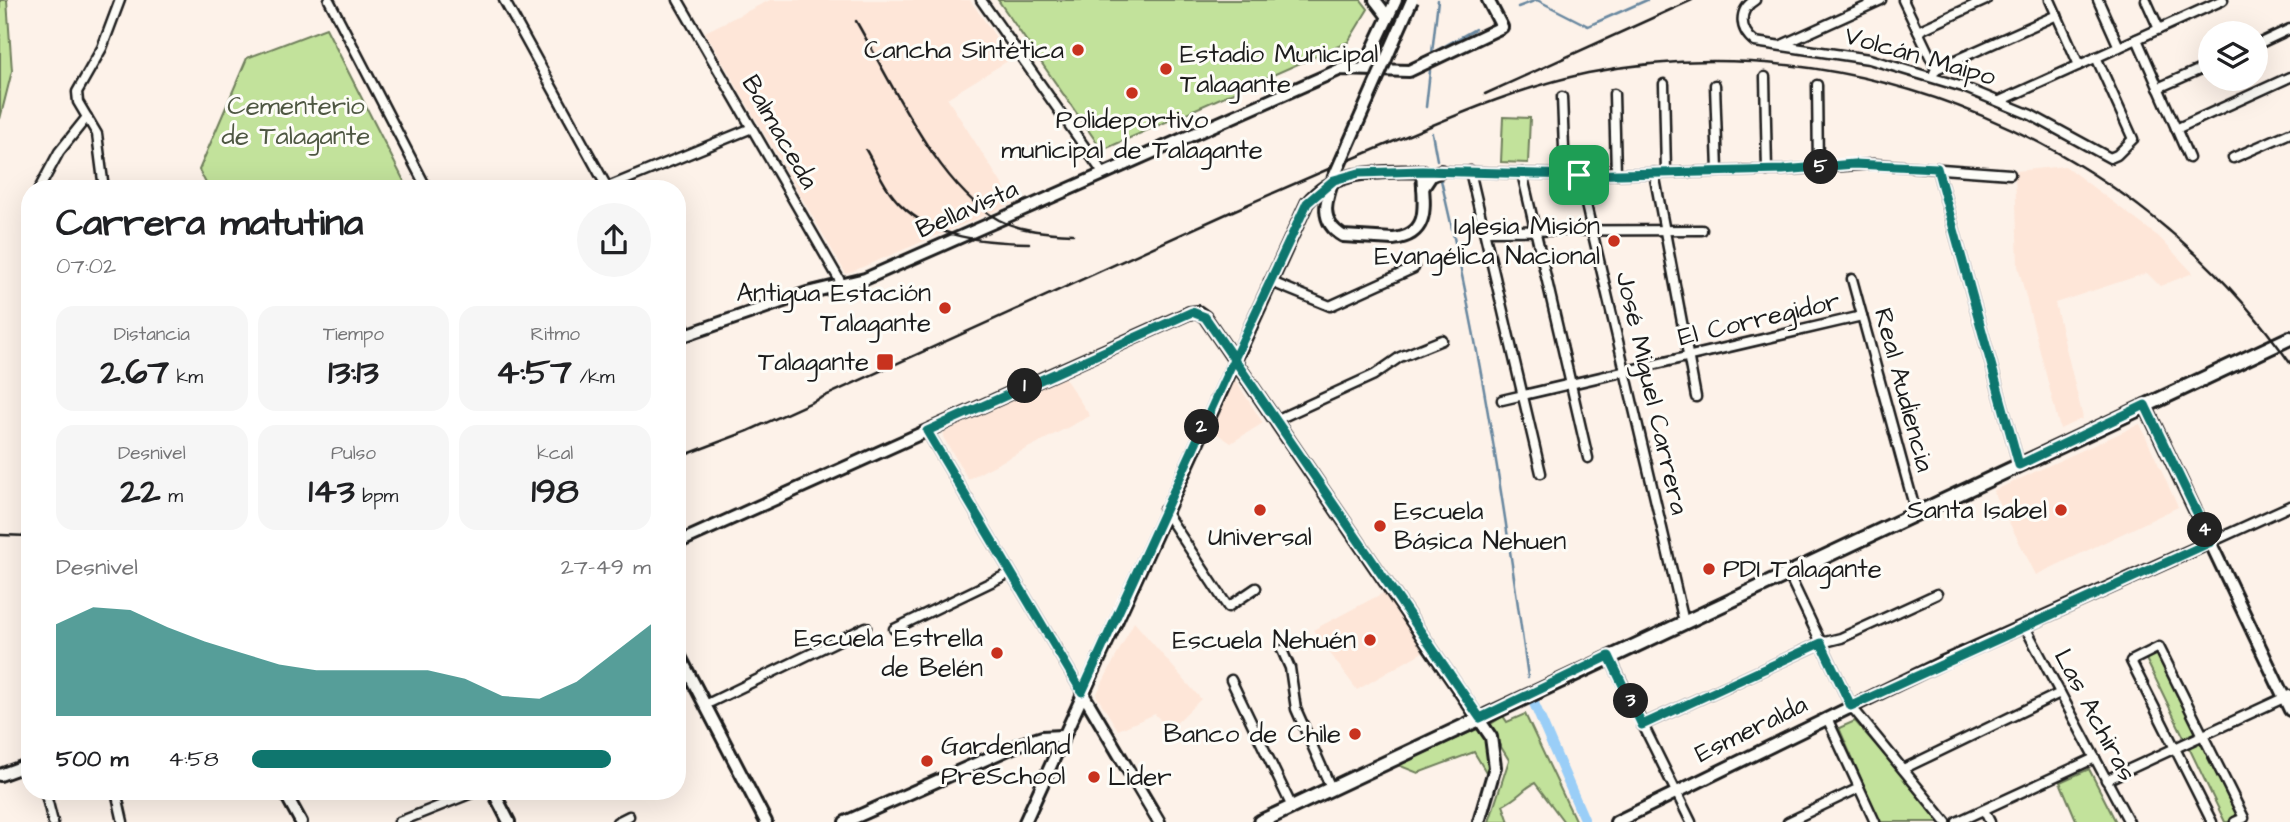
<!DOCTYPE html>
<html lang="es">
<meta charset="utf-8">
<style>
:root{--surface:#fff;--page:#f6f6f6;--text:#202124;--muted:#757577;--accent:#0f766e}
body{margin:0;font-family:"Architects Daughter",sans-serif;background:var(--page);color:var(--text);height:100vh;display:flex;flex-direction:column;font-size:26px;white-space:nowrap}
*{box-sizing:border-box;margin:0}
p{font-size:23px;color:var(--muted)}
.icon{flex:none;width:38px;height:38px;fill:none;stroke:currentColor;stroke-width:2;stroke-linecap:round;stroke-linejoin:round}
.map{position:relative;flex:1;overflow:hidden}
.sheet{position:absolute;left:21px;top:180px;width:665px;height:620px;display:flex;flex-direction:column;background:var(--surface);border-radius:28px;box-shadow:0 7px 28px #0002}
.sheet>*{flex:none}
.fabs{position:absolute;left:2198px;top:21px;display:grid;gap:14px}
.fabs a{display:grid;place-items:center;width:70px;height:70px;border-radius:50%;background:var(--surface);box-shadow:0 7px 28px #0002;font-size:35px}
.pin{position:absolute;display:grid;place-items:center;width:60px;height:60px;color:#fff;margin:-30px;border-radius:14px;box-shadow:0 4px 10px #0006}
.km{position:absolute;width:35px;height:35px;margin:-18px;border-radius:50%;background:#222;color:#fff;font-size:19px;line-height:35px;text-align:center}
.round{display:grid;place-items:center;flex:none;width:74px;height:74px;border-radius:37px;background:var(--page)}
.head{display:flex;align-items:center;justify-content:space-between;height:119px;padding:0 35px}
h1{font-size:38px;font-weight:700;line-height:52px}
.stats{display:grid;grid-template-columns:repeat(3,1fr);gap:10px;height:119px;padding:7px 35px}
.stats div{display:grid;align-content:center;border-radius:18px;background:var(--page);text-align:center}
.stats b{font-size:35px;font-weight:700}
.stats small{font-size:19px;font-weight:400}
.stats p{font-size:19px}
.chart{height:196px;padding:14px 35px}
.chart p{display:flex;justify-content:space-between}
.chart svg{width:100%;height:126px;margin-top:7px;fill:var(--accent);opacity:.7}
ul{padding:0 35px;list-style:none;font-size:23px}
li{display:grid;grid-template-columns:112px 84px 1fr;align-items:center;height:52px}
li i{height:18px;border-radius:9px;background:var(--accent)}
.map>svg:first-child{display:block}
.built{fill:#fee6d8}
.green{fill:#c2e29b;stroke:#6f7f5c;stroke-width:2}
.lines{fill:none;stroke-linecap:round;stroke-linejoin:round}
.stream{stroke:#68879f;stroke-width:2.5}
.canal{stroke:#9acef7;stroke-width:10}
.street-casing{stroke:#1c1c1c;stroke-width:13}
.secondary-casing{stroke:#1c1c1c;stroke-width:16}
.primary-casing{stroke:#1c1c1c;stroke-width:18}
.street{stroke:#fdfcf7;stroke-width:8}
.secondary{stroke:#fdfcf7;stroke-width:10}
.primary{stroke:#fdfcf7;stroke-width:12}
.rail{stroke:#1c1c1c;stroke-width:2.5}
.secondary-bridge-casing{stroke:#1c1c1c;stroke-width:16;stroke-linecap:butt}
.secondary-bridge{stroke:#fdfcf7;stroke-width:10}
.route-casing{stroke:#fff;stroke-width:14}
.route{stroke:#0f766e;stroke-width:9}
.poi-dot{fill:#c8321e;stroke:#fdfcf7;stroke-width:2.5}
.labels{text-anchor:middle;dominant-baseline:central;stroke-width:6;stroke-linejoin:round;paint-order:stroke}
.poi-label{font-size:26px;fill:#1c1c1c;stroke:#fdfcf7;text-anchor:end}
.street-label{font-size:26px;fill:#1c1c1c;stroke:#fdfcf7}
.park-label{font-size:26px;fill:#4e5742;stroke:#fdfcf7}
</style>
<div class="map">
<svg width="2290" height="822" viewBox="0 0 2290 822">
<rect width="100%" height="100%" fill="#fdf2e9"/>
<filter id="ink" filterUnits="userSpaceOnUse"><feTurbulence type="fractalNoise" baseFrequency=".0143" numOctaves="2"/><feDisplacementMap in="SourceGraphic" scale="14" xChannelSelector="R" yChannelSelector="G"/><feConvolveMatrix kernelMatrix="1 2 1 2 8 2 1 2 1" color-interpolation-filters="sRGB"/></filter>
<g filter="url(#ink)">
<g class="built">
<polygon points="770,0 970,0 1011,59 947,98 1014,203 846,274 705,32"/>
<polygon points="2065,166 2159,237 2193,273 2160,286 2147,273 2055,303 2083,418 2060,429 2018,266 2015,171"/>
<polygon points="1064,377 1090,416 968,479 943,437 944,432"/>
<polygon points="1234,378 1263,423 1231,443 1210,429 1231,379"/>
<polygon points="2140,424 2178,507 2036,575 1993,491"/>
<polygon points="1385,592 1426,650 1357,690 1313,630"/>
<polygon points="1134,622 1201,699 1169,730 1155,714 1118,730 1096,695"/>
</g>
<g class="green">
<polygon points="0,0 7,0 12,71 0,119"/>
<polygon points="998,0 1361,0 1368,9 1348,42 1107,148 1100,147"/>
<polygon points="326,28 408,189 209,189 199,170 247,58"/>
<polygon points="1503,117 1530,118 1528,163 1501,162"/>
<polygon points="2160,651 2238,818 2238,822 2225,822 2145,657"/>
<path d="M 1525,714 L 1576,822 L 1564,822 L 1535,783 C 1524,788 1518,798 1503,805 L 1509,822 L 1489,822 L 1509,760 L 1488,726 L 1503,716 L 1507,722 Z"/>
<polygon points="1855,721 1943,822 1880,822 1839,728"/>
<path d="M 1477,729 C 1492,739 1492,761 1489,777 L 1474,752 L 1418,773 L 1398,765 Z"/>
<polygon points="2089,769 2116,822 2077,822 2060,782"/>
</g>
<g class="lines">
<g class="stream">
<polyline points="1537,0 1588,26 1647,0"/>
<polyline points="1518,7 1537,0"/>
<polyline points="1432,53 1438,0"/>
<polyline points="1432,53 1475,29"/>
<polyline points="1426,107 1430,71"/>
<polyline points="1432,133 1437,160"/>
<path d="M 1441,180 C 1480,345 1505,510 1528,677"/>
</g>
<polyline class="canal" points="1533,701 1584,819"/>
<g class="street-casing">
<g id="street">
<polyline points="329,0 427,189"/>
<polyline points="504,0 608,189"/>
<polyline points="678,0 843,286"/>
<polyline points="981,0 1103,173"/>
<path d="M 1755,0 C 1738,10 1739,30 1755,42 L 1869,59 L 1963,87 L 2031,115 L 2110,158 L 2117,155 L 2133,139 L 2096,57"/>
<polyline points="1903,0 1936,69 1934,73"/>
<polyline points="2050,0 2079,65"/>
<polyline points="2098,0 2119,47"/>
<polyline points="2146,0 2159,29"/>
<polyline points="1918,31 1986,0"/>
<polyline points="2137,39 2189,158"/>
<polyline points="1782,45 1881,0"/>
<polyline points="2256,45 2290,29"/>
<polyline points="1936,69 2057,15"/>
<polyline points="1765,77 1767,171"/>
<polyline points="1664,84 1666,172"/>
<polyline points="1715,85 1718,171"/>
<polyline points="1817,85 1818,168"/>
<polyline points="2158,88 2210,65"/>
<polyline points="1614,94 1616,174"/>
<polyline points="1562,97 1565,174"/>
<polyline points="2000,101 2223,0"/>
<polyline points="2176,129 2290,77"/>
<polyline points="2233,158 2290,133"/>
<polyline points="1937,168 2019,465"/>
<polyline points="1436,171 1579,175 1783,170 1873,164 2010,174"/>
<polyline points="1470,171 1541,473"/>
<polyline points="1522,173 1588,458"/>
<polyline points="1654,173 1696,397"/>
<polyline points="1579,175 1684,622"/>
<polyline points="39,189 59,152 87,117"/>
<polyline points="104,189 97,134 78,102 77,92 102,48 120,0"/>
<polyline points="603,189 752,128"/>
<polyline points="1484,231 1702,230"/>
<polyline points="1852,279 1916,513"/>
<polyline points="1269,281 1330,306 1414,268"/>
<polyline points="677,314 688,334"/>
<polyline points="1502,400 1862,316"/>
<polyline points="1276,420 1374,375 1400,357 1442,340"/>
<polyline points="927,431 1082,692"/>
<polyline points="1164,510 1228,607 1256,588"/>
<polyline points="2211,542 2290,506"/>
<polyline points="1788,573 1851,706 1946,822"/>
<polyline points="2025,627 2129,822"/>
<polyline points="894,629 1010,573"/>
<polyline points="1282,650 1290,668 1296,709 1331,788"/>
<polyline points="1609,656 1691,822"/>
<polyline points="1231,680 1292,807"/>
<polyline points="705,705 866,627"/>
<polyline points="1827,718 1875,822"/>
<polyline points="1642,725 1821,643 1841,638 1937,594"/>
<polyline points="1903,769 2060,693"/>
<polyline points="2106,780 2290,695"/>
<polyline points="45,791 53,822"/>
<polyline points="116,791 123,822"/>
<polyline points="1984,810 1990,822"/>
<polyline points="399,822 477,791"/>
<polyline points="617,822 629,816"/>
<polyline points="1788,822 1859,788"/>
<polyline points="1957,822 2095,758"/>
<polyline points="2212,822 2131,661 2159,647 2244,818 2235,822"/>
</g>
</g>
<g class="secondary-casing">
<g id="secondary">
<polyline points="1375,0 1388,17"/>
<polyline points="1364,68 1396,0"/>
<polyline points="1423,188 1431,176 1441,171"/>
<polyline points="677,338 807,293 865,279 1341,69 1409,71 1502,27 1488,0"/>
<polyline points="2145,405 2290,710"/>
<polyline points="677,543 1189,313 1198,312 1205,317 1491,737 1495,767 1479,822"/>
<polyline points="677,651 766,822"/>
<polyline points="1082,692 1159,822"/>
<polyline points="0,775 30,764"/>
<polyline points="284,791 301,822"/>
<polyline points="493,791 509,822"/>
<polyline points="845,822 1020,744 1042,737 1062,736"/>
<path d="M 1025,822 L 1307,203 C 1336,167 1380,173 1422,171 C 1423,201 1433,235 1393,239"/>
<polyline points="1616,822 1943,662 2211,542"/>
</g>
</g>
<g class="primary-casing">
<polyline id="primary" points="1260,822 2290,338"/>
</g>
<use href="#street" class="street"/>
<use href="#secondary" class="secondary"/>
<use href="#primary" class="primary"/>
<g class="rail">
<path d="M 856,21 C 891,81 938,187 999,220 C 1021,231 1048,233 1073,234"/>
<polyline points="1485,94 1692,0"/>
<path d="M 866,150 C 876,167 886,191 901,205 C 935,239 984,242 1029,243"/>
<path d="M 677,458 L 748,431 C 911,358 1073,284 1235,210 C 1293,184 1351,159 1409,135 C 1468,110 1526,86 1588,73 C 1856,21 2136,142 2290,363"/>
<polyline points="0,535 30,536"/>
</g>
<g class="secondary-bridge-casing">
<path id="secondary-bridge" d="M 1393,239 L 1343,236 C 1318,221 1326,200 1334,177 L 1412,0"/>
</g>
<use href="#secondary-bridge" class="secondary-bridge"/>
</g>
</g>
<g class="lines" filter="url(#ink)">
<g class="route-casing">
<polyline id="route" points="1579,175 1422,171 1359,173 1334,180 1307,203 1234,359 1205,317 1192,312 927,431 1082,692 1234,359 1480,718 1609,656 1642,725 1821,643 1851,706 2211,542 2145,405 2019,465 1937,168 1854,164 1783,170 1579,175"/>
</g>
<use href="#route" class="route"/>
</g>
<g class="poi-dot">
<circle cx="1078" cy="50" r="7"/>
<circle cx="1166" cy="69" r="7"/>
<circle cx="1132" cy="93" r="7"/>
<circle cx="1614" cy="241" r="7"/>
<circle cx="945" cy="308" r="7"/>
<rect x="876" y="353" width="18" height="18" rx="3.5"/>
<circle cx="1260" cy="510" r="7"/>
<circle cx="2061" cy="510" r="7"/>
<circle cx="1380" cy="526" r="7"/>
<circle cx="1709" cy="569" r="7"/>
<circle cx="1370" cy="640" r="7"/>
<circle cx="997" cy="653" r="7"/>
<circle cx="1355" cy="734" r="7"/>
<circle cx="927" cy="761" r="7"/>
<circle cx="1094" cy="777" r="7"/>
</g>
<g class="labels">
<g class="poi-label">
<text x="1064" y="50">Cancha Sintética</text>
<text x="1180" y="54" text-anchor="start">Estadio Municipal<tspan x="1180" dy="30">Talagante</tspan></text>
<text x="1132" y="120" text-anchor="middle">Polideportivo<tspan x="1132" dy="30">municipal de Talagante</tspan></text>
<text x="1600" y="226">Iglesia Misión<tspan x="1600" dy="30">Evangélica Nacional</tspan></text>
<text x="931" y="293">Antigua Estación<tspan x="931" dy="30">Talagante</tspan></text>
<text x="869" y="362">Talagante</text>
<text x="2047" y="510">Santa Isabel</text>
<text x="1394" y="511" text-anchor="start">Escuela<tspan x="1394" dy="30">Básica Nehuen</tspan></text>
<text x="1260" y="537" text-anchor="middle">Universal</text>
<text x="1723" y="569" text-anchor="start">PDI Talagante</text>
<text x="983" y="638">Escuela Estrella<tspan x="983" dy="30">de Belén</tspan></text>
<text x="1356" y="640">Escuela Nehuén</text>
<text x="1341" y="734">Banco de Chile</text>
<text x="941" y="746" text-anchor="start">Gardenland<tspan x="941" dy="30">PreSchool</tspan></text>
<text x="1108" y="777" text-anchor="start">Lider</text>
</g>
<g class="street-label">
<text transform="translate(1920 56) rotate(16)">Volcán Maipo</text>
<text transform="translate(780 132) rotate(60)">Balmaceda</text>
<text transform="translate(967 209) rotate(-24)">Bellavista</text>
<text transform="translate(1759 319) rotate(-13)">El Corregidor</text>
<text transform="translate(1904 390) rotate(75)">Real Audiencia</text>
<text transform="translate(1652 393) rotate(77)">José Miguel Carrera</text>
<text transform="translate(2095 715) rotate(62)">Las Achiras</text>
<text transform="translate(1751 729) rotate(-26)">Esmeralda</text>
</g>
<g class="park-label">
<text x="296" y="106">Cementerio<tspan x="296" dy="30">de Talagante</tspan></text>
</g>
</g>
</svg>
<div class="fabs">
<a><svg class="icon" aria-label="layers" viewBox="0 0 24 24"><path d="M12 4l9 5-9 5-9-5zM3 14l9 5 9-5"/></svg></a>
</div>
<div class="pin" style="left:1579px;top:175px;background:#1e9e55"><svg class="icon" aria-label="arrive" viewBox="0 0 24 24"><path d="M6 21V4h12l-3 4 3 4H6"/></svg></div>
<b class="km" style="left:1025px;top:386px">1</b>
<b class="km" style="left:1202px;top:427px">2</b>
<b class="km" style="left:1631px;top:701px">3</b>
<b class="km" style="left:2205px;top:530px">4</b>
<b class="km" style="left:1821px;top:167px">5</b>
<section class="sheet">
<div class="head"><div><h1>Carrera matutina</h1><p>07:02</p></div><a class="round"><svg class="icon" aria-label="share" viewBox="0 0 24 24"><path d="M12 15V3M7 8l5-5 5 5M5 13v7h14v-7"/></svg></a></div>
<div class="stats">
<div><p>Distancia</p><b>2.67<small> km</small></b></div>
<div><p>Tiempo</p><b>13:13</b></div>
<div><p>Ritmo</p><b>4:57<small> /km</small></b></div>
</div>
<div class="stats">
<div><p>Desnivel</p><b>22<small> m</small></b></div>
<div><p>Pulso</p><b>143<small> bpm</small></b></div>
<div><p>kcal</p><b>198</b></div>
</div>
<div class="chart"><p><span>Desnivel</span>27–49 m</p>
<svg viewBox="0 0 160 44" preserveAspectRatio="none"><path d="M0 44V12L10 6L20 7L30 13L40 18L50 22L60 26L70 28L80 28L90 28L100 28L110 31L120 37L130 38L140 32L150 22L160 12V44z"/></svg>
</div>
<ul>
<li><b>500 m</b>4:58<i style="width:90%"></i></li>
</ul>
</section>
</div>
